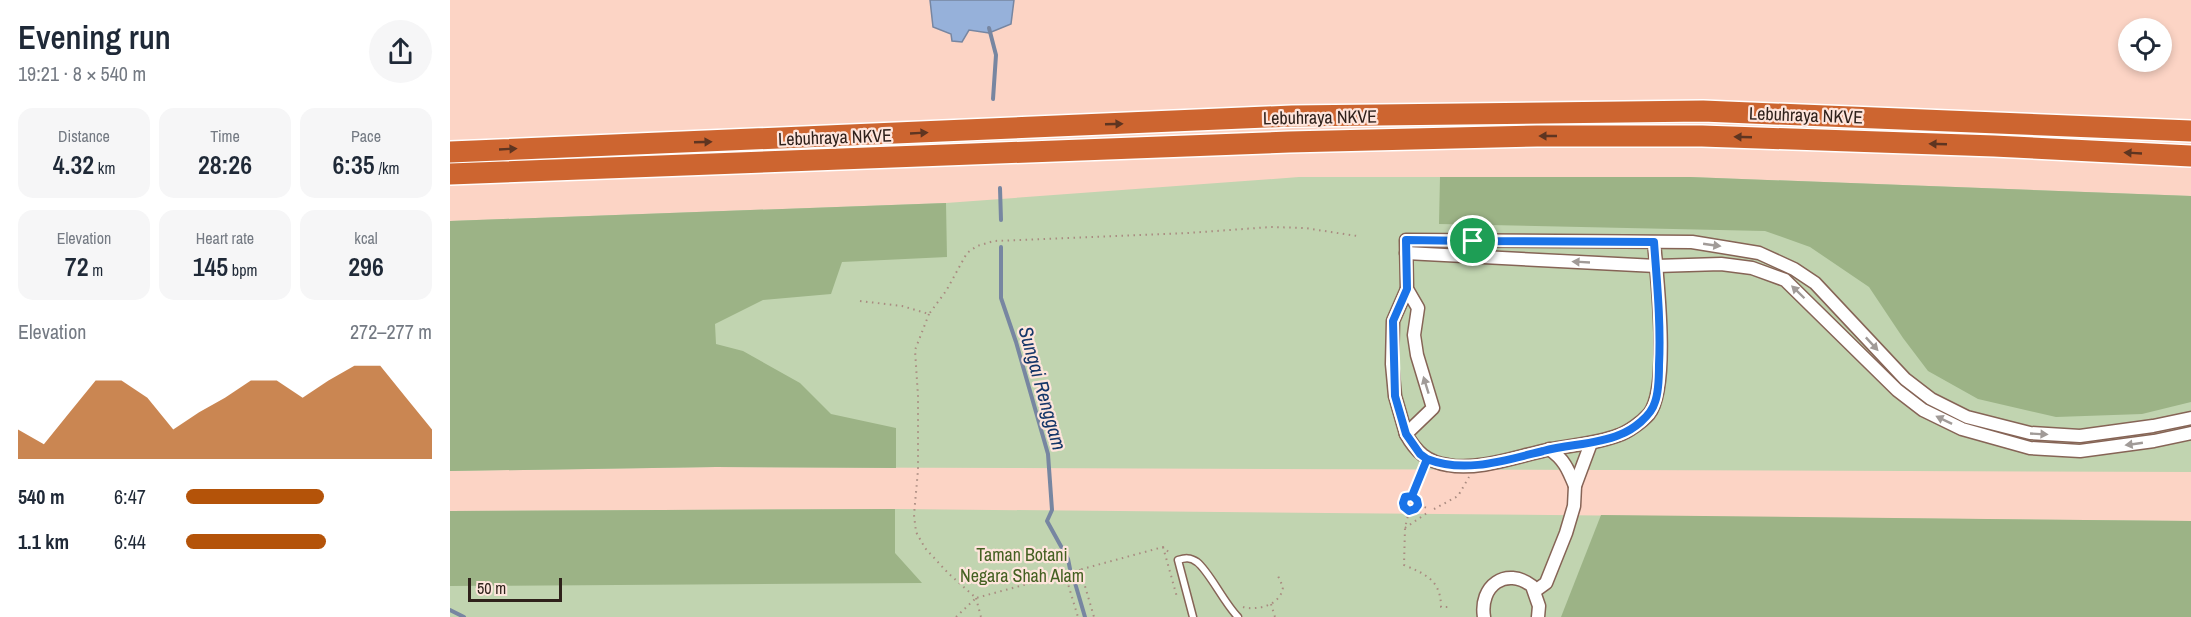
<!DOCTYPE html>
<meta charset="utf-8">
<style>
:root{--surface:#fff;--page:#f6f6f7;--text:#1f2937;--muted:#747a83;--accent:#b45309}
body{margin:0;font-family:"Archivo Narrow",sans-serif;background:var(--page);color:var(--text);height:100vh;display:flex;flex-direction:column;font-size:22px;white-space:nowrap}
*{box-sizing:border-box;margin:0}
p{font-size:20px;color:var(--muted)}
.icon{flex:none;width:33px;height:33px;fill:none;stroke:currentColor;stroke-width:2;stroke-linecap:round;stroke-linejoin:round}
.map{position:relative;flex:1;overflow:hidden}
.drawer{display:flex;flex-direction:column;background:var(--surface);width:450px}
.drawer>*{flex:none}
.tools{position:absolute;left:1668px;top:18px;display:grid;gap:12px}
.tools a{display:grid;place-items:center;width:54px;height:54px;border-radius:50%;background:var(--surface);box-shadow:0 3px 9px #0003;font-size:30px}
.scale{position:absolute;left:18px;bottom:15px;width:94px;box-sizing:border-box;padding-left:6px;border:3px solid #2f211b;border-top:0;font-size:16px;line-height:21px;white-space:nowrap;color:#2f211b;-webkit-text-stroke:4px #fee5dc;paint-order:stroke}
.pin{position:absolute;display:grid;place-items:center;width:51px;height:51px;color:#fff;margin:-26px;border:3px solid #fff;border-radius:50%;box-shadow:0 2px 6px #0007}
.round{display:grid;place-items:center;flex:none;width:63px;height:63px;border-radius:32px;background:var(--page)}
.headline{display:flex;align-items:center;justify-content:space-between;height:102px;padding:0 18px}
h1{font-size:33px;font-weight:600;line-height:45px}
.metrics{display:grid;grid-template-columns:repeat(3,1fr);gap:9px;height:102px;padding:6px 18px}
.metrics div{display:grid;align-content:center;border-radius:15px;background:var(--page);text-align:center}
.metrics b{font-size:26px;font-weight:600}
.metrics small{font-size:16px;font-weight:400}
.metrics p{font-size:16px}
.chart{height:168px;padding:12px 18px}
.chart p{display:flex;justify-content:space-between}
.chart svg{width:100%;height:108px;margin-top:6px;fill:var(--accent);opacity:.7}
ul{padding:0 18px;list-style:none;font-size:20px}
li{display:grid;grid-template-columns:96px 72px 1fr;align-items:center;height:45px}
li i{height:15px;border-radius:8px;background:var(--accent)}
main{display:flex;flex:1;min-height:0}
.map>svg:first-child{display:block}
.green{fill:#c1d4b0}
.forest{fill:#9cb386}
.water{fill:#96b1da;stroke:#7786a1;stroke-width:1.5}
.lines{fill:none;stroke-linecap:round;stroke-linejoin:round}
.stream{stroke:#7786a1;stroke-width:4}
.service-casing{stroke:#866456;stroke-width:9}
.minor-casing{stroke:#866456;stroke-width:15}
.motorway-casing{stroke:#fff;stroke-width:24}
.path{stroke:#a98b80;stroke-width:2;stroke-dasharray:1.5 4.5;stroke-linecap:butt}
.service{stroke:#fff;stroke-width:6}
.minor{stroke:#fff;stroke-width:12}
.motorway{stroke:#cd6530;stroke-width:21}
.oneway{fill:#5e3521}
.oneway2{fill:#a19b98}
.route-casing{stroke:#fff;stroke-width:12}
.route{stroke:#1a73e8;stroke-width:8}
.labels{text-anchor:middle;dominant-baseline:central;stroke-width:4.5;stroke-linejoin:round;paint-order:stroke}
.street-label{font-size:18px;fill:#2f211b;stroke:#fee5dc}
.park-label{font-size:18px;fill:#446021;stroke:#fee5dc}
.water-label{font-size:20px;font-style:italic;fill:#153669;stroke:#fee5dc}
</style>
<main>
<section class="drawer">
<div class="headline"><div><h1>Evening run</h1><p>19:21 · 8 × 540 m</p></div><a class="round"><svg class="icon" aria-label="share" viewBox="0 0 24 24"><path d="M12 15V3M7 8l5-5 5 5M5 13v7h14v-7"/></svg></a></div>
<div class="metrics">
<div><p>Distance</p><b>4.32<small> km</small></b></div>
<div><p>Time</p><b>28:26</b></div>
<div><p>Pace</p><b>6:35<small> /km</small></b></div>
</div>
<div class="metrics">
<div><p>Elevation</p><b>72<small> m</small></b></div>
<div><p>Heart rate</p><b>145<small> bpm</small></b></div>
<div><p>kcal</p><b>296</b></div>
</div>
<div class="chart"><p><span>Elevation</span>272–277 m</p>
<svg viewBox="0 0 160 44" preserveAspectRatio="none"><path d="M0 44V32L10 38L20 25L30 12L40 12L50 19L60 32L70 25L80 19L90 12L100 12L110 19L120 12L130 6L140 6L150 19L160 32V44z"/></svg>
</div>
<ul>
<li><b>540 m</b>6:47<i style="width:56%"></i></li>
<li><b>1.1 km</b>6:44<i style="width:57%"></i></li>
</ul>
</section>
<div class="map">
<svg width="1741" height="617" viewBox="0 0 1741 617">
<rect width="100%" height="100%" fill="#fcd4c5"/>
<g class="green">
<polygon points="849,177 1240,177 1741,196 1741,472 266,467 0,471 0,221 496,203"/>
<polygon points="445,509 1741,521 1741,617 0,617 0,511"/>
</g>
<g class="forest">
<polygon points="990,177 1240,177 1741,196 1741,402 1692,414 1606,417 1528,399 1478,371 1453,338 1419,287 1360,247 1315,231 989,224"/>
<polygon points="496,203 497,257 392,262 381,294 313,300 265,324 266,344 293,351 350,383 381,414 446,428 446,468 266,467 0,471 0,221"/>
<polygon points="445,509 445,553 472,583 0,586 0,511"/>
<polygon points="1151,515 1741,521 1741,617 1111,617"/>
</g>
<polygon class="water" points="480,0 564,0 561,24 539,33 519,30 512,42 502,41 501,34 483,27"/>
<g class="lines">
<g class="stream">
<polyline points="539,28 546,55 543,99"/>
<polyline points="550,188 551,220"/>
<polyline points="551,247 551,298 566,342 598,454 602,510 597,521 618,559 620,569"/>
<polyline points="625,583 635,617"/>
<polyline points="0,610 14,617"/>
</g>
<g class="service-casing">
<path id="service" d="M 743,617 L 728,560 C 735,558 740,557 747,562 C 759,571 774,603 788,617"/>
</g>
<g class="minor-casing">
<g id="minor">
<path d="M 1204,242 C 1207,278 1220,387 1199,414 C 1192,422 1178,432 1169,435 C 1146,444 1121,445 1097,450 C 1068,456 1028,471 998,465 C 977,462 966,452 956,434 L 983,408 L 967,355 L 964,335 L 968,308 L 957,289 L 956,240 L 1242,242 L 1309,253 L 1344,269 L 1365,283 L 1455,379 L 1481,399 L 1517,417 L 1580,433 L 1630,436 L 1703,426 L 1741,418"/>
<polyline points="956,253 1206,266 1271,264 1302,268 1335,280 1447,390 1473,410 1512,429 1580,448 1630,451 1704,441 1741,433"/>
<polyline points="956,434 945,396 942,364 943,321 957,289"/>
<path d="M 1099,449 C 1114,459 1118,469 1125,486"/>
<polyline points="1085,591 1096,583 1116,533 1124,506 1125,486 1141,443"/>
<path d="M 1034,617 C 1029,586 1056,566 1082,586 L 1089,606 L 1088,617"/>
</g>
</g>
<g class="motorway-casing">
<g id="motorway">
<polyline points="0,152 842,116 1253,111 1741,131"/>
<polyline points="0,174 839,142 1087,136 1252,136 1544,146 1741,156"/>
</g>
</g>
<g class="path">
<polyline points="410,301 452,306 479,314 496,291 517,253 527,246 544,241 738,233 821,227 855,228 907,236"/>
<polyline points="479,314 465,350 468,396 468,470 464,515 466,532 475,548 498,573 526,598 713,547 721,554"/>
<polyline points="962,495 973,470"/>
<circle cx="960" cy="503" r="7"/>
<polyline points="969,505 977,508"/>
<polyline points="984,509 1008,496 1019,477"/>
<path d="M 959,511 L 955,528 L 954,565 C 975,574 991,580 991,607 L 999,607"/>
<polyline points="955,528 977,513"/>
<polyline points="713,547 727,597"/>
<polyline points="630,569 644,617"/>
<polyline points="615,574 628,617"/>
<polyline points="526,598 531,617"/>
<polyline points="821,604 825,617"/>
<path d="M 793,607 C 808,611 831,605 833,587 L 828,576"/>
<polyline points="506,617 526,598"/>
</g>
<use href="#service" class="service"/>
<use href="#minor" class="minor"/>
<use href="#motorway" class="motorway"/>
</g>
<defs><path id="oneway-solid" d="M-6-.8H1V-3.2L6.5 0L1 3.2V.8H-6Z" transform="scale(1.5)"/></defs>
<g class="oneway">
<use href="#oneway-solid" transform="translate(664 124) rotate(-2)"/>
<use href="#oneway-solid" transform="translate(469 133) rotate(-3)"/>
<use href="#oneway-solid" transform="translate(1098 136) rotate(180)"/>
<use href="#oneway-solid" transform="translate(1293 137) rotate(-178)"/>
<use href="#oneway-solid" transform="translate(253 142) rotate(-2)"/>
<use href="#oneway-solid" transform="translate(1488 144) rotate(-178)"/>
<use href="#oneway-solid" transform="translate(58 149) rotate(-3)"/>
<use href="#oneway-solid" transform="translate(1683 153) rotate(-177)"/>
</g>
<g class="oneway2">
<use href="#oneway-solid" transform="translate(1262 245) rotate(8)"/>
<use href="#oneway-solid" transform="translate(1131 262) rotate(-177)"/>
<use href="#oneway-solid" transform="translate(1348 292) rotate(-136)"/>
<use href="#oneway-solid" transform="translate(1422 344) rotate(47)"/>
<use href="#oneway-solid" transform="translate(976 385) rotate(-107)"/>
<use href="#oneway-solid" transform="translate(1494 420) rotate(-154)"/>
<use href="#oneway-solid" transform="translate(1589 434) rotate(3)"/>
<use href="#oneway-solid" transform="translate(1684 444) rotate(172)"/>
</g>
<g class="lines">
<g class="route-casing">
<path id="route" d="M 1023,241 L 956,240 L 957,289 L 943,321 L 945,396 L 956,434 L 970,454 L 977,459 L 962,496 L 955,497 L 953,503 L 954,507 L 959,511 L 965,509 L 968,505 L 967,500 L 962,496 L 977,459 C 1015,474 1056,460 1093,451 C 1119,444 1145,445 1169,435 C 1183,430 1201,416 1205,402 C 1209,391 1209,377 1209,365 C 1211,324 1207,283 1204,242 L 1023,241"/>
</g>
<use href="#route" class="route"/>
</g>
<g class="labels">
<g class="street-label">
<text transform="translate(1356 115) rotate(2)">Lebuhraya NKVE</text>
<text transform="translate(870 117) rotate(-1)">Lebuhraya NKVE</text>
<text transform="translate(385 137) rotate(-2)">Lebuhraya NKVE</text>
</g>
<g class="park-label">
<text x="572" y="554">Taman Botani<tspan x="572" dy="21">Negara Shah Alam</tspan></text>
</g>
<g class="water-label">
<text transform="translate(593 388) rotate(74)">Sungai Renggam</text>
</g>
</g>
</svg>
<div class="tools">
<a><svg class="icon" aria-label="locate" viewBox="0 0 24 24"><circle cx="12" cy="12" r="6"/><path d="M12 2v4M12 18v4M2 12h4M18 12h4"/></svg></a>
</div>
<div class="scale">50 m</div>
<div class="pin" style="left:1023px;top:241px;background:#1e9e55"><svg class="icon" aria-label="arrive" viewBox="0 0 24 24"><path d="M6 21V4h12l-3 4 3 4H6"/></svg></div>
</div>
</main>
